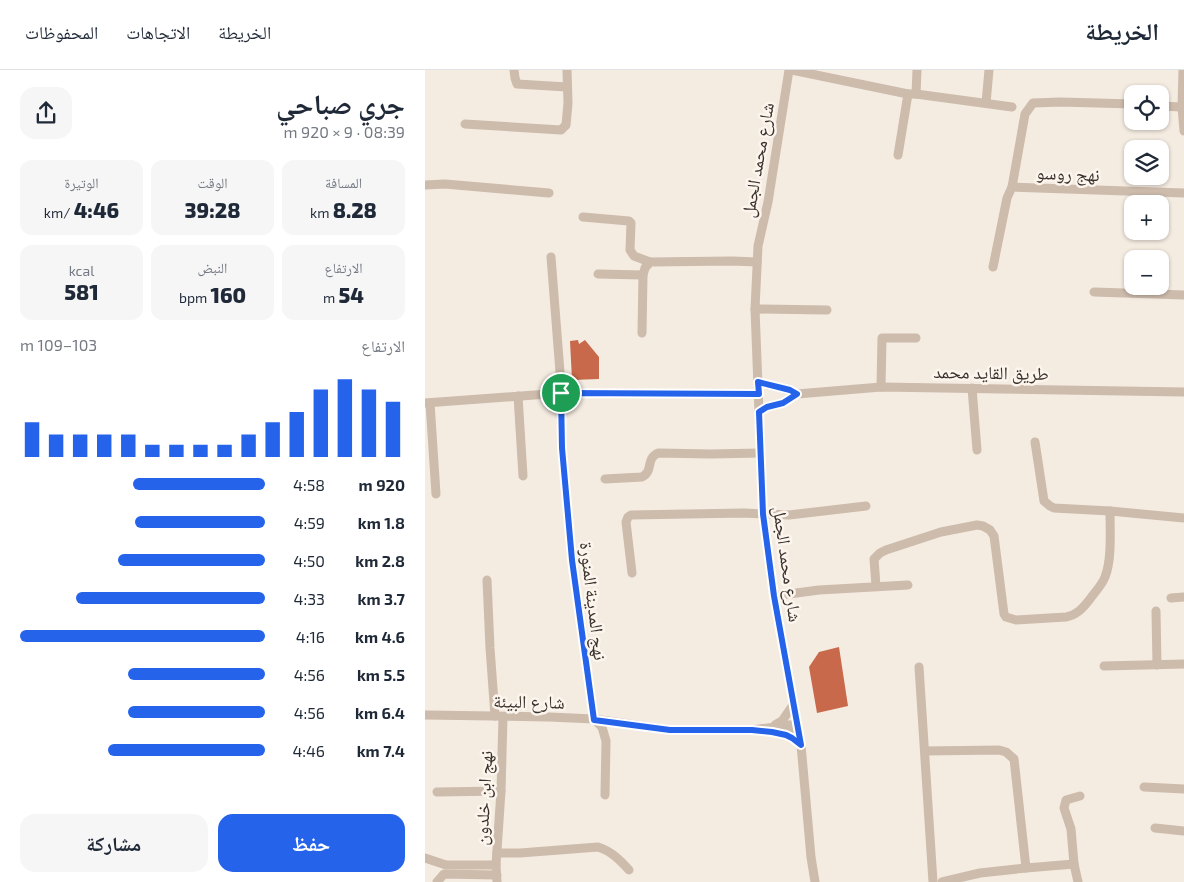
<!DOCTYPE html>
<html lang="ar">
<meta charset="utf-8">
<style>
:root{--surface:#fff;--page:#f6f6f7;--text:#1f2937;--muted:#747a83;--line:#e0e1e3;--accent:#2563eb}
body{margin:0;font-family:"Exo 2","Noto Naskh Arabic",sans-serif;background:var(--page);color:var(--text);direction:rtl;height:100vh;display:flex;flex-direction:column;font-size:19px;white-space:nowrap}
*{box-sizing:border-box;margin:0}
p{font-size:16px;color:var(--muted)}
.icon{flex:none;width:28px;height:28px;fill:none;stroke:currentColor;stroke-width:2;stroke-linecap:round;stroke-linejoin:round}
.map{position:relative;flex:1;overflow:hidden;direction:ltr}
.details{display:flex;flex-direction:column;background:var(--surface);width:425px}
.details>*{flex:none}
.tools{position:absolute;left:699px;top:15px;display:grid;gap:10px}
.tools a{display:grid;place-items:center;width:45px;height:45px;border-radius:10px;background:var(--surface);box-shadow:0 1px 4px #0004;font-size:25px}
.pin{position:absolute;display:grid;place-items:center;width:42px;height:42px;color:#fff;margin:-21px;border:2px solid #fff;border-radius:50%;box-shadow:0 1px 5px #0007}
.round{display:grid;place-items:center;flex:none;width:52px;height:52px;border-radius:15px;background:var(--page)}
.summary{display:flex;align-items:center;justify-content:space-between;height:85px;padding:0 20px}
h1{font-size:28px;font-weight:800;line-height:38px}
.stats{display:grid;grid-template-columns:repeat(3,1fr);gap:8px;height:85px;padding:5px 20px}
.stats div{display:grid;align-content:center;border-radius:12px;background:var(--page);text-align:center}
.stats b{font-size:21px;font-weight:800}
.stats small{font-size:14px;font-weight:400}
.stats p{font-size:14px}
.chart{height:140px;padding:10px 20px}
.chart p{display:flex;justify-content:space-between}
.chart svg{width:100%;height:90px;margin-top:5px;stroke:var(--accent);stroke-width:6}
.cta{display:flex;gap:10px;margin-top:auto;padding:10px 20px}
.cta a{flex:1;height:58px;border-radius:15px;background:var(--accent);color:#fff;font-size:20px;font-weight:800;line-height:58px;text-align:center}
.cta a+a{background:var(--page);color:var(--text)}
ul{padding:0 20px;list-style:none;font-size:16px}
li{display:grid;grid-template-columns:80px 60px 1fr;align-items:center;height:38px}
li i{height:12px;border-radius:6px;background:var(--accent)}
header{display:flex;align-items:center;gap:30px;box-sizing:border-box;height:70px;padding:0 25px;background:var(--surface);border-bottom:1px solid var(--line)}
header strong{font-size:24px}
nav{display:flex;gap:28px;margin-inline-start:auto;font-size:18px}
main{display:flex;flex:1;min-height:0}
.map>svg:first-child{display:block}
.building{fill:#c8694b}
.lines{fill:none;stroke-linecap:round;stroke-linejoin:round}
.minor{stroke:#cdbbac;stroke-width:9}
.route-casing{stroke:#fff;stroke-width:10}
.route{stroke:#2563eb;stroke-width:6}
.labels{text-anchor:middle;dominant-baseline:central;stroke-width:5;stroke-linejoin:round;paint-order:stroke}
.street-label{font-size:18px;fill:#3b302b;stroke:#fbf5ee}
</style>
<header>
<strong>الخريطة</strong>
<nav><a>الخريطة</a><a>الاتجاهات</a><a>المحفوظات</a></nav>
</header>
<main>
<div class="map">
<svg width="759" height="812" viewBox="0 0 759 812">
<rect width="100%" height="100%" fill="#f4ebe1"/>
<g class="building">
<polygon points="153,270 154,274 160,270 174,287 174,309 147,310 145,271"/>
<polygon points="414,577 423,636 392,643 384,597 394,582"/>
</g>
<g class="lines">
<g class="minor">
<polyline points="89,0 90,8 92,14 142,17"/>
<polyline points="364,0 343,132 333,176 330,239 338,445 349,526 376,675 386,787 390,812"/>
<polyline points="367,0 483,24 491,24 587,37"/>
<polyline points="758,0 757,37 759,61"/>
<polyline points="491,24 492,0"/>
<polyline points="561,33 564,0"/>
<polyline points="735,36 757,37"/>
<polyline points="40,54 136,60 141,55 143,33 142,0"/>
<polyline points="473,85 483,24"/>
<polyline points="0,115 20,114 124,123"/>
<polyline points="587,117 759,123"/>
<polyline points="158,147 204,151 206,153 205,180 209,186 225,192"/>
<polyline points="126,187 135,302 137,378 147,490 169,649 177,657 181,671 180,725"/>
<polyline points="568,197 582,128 587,117 600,44 608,33 635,32 708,34"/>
<polyline points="173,204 218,205"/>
<polyline points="669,222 759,225"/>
<polyline points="330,239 402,240"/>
<polyline points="217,263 218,205 220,198 225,192 307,191 332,192"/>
<path d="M 333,312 C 346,317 360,317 372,324"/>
<polyline points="456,317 457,268 491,268"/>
<polyline points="547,318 552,380"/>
<polyline points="93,326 98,406"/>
<polyline points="0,333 136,323 333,324"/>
<polyline points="5,333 11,424"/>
<polyline points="334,342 342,337 358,333 372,324 456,317 759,322"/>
<polyline points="610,372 619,431 625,436 629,438 685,441 759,448"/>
<path d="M 180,409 L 217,407 C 229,401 220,389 233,383 L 286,384 L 336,383"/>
<polyline points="207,503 201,452 203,447 206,445 319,443 364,445 441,436"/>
<polyline points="62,510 65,578 70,646"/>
<path d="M 451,516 L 449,489 L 455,483 L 461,480 L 516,462 L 552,455 L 558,456 L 565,460 L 569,466 L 579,544 L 581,547 L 591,550 L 641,547 C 652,545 658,538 665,529 C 670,522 677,515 680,507 C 687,490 685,460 685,441"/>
<polyline points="349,526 394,520 483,515"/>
<polyline points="746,528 759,527"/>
<polyline points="731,541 732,595"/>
<polyline points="679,596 759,594"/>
<polyline points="494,597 508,812"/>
<polyline points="0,645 124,647 169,649 245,660 327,660 372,654"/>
<polyline points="350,655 357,651 368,635"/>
<polyline points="350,662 373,660"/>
<polyline points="500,681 574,680 581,682 589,689 601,798"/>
<polyline points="719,717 759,719"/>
<polyline points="12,722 76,721"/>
<polyline points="730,758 759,761"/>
<path d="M 72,783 L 95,783 L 173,777 C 186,781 195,790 204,800"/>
<polyline points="0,788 21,795 71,795"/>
<polyline points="12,812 19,804 72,805"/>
<polyline points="72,812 71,795 76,721 78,647"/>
<polyline points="517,812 555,803 601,798 649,794"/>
<polyline points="653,812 649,794 646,759 639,738 641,730 655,726"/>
</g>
</g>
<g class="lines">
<g class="route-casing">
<polygon id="route" points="333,312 365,320 372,324 358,333 342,337 334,342 338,444 349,526 376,675 367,668 361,665 347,662 327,660 245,660 169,650 147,490 137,378 136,323 334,324"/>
</g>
<use href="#route" class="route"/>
</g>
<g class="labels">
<g class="street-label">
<text transform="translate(332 90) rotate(-80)">شارع محمد الجمل</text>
<text transform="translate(643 103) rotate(2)">نهج روسو</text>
<text transform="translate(566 302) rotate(1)">طريق القايد محمد</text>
<text transform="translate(363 494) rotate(82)">شارع محمد الجمل</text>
<text transform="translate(169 531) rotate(83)">نهج المدينة المنورة</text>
<text transform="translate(104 631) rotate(1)">شارع البيئة</text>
<text transform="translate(58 728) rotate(-87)">نهج ابن خلدون</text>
</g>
</g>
</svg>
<div class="tools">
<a><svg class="icon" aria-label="locate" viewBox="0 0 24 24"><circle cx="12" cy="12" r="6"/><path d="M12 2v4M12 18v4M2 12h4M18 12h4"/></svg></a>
<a><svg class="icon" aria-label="layers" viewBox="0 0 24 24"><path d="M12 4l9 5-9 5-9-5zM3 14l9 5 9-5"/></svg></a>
<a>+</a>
<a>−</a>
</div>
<div class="pin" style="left:136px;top:323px;background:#1e9e55"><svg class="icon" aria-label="arrive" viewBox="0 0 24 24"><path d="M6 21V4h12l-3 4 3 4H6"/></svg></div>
</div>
<section class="details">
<div class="summary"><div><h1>جري صباحي</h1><p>08:39 · 9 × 920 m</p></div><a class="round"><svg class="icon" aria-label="share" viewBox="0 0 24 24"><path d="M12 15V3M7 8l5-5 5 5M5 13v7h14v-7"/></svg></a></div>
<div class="stats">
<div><p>المسافة</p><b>8.28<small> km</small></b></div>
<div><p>الوقت</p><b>39:28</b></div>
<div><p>الوتيرة</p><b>4:46<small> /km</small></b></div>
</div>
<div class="stats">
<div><p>الارتفاع</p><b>54<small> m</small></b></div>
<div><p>النبض</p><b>160<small> bpm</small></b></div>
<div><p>kcal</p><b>581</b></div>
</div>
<div class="chart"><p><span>الارتفاع</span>103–109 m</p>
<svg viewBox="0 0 160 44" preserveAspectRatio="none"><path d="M5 44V27M15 44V33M25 44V33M35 44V33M45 44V33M55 44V38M65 44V38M75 44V38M85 44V38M95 44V33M105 44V27M115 44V22M125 44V11M135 44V6M145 44V11M155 44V17"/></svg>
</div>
<ul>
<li><b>920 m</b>4:58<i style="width:54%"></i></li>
<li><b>1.8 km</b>4:59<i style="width:53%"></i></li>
<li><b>2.8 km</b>4:50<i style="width:60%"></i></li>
<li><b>3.7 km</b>4:33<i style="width:77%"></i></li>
<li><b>4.6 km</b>4:16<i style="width:100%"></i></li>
<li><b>5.5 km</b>4:56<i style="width:56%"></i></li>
<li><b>6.4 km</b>4:56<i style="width:56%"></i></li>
<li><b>7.4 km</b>4:46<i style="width:64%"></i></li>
</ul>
<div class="cta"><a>حفظ</a><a>مشاركة</a></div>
</section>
</main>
